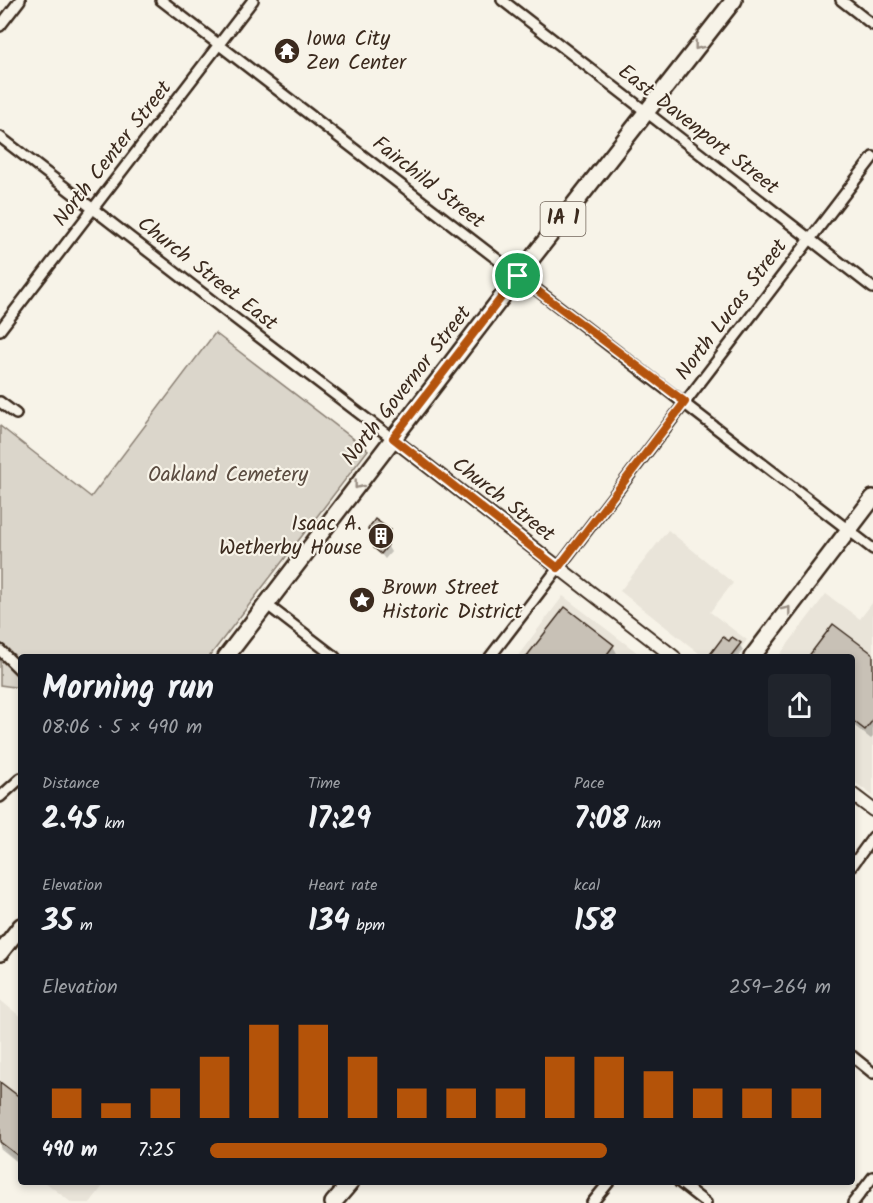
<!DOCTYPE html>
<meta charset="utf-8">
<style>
:root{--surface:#171b24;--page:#20242c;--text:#f1f3f6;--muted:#9ea1a6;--accent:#b45309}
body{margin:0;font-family:Kalam,sans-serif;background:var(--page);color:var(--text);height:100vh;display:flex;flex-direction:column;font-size:22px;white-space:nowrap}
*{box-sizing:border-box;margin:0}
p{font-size:20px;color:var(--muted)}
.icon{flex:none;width:33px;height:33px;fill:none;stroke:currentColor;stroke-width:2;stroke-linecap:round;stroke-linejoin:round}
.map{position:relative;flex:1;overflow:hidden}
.details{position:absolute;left:18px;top:654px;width:837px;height:531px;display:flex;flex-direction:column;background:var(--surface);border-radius:6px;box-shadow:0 3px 9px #0003}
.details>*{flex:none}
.pin{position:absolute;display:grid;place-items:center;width:51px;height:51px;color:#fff;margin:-26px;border:3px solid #fff;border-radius:50%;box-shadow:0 2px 6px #0007}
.round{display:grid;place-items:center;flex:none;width:63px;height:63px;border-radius:6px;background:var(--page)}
.summary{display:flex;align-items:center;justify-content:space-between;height:102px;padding:0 24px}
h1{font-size:33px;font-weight:600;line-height:45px}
.figures{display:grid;grid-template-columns:repeat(3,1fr);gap:9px;height:102px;padding:6px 24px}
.figures div{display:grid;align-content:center}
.figures b{font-size:30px;font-weight:600}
.figures small{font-size:16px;font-weight:400}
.figures p{font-size:16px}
.chart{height:168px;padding:12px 24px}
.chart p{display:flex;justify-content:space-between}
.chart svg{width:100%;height:108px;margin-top:6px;stroke:var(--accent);stroke-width:6}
ul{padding:0 24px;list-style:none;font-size:20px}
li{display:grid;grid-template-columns:96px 72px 1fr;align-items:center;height:45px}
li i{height:15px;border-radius:8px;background:var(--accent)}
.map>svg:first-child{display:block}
.built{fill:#e9e4d9}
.green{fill:#dbd6cb;stroke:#8b8074;stroke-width:1.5}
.shadow{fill:#0003}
.building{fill:#c8c1b6;stroke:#3b2a1e;stroke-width:1.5}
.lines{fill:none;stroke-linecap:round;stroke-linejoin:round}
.minor-casing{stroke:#3b2a1e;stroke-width:14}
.tertiary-casing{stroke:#3b2a1e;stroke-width:16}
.primary-casing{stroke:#3b2a1e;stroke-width:20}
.minor{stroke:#f7f3e8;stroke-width:9}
.tertiary{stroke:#f7f3e8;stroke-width:12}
.primary{stroke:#f7f3e8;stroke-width:15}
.oneway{stroke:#998e83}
.route-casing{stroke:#fff;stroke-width:12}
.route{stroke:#b45309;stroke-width:8}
.labels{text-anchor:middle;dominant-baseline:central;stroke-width:4.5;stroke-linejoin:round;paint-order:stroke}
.shield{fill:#f7f3e8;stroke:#73665b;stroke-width:1.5}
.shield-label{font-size:20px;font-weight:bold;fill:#3b2a1e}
.poi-label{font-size:21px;fill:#3b2a1e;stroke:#f7f3e8;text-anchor:start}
.street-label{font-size:21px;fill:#3b2a1e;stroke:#f7f3e8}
.park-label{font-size:21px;fill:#5b4c41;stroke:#f7f3e8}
</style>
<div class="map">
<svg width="873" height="1203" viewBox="0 0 873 1203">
<rect width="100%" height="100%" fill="#f7f3e8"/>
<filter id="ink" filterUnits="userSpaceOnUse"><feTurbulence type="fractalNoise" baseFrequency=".0167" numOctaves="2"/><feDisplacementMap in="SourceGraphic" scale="12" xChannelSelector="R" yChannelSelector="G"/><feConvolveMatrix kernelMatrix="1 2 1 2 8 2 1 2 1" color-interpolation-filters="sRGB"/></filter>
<g filter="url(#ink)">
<g class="built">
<polygon points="668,530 733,583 710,612 747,640 734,657 704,657 620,591"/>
<polygon points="826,594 860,619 873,602 873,796 852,780 852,657 778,657"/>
<polygon points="563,596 643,657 517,657"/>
<polygon points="0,1000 21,1017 21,1163 0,1147"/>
<polygon points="45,1182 106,1182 90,1203 72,1203"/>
</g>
<polygon class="green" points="215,333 368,450 209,657 21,657 21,688 0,685 0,426 91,497"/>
<g class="shadow">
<polygon points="370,529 389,531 392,537 387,545 391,552 385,559 376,548 381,541"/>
<polygon points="729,643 739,644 743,650 738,657 710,657"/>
<polygon points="613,646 619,657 528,657"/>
<polygon points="873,656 873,737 871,739 852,724 852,657 810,657"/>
<polygon points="0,1084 21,1100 21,1165 0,1148"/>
</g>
<g class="building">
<polygon points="375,519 390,530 382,540 368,529"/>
<polygon points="381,539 388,545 381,554 374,548"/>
<polygon points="565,607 614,645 605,657 526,657"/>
<polygon points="833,624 873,654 873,720 865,730 852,720 852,657 808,657"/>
<polygon points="723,637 729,641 732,637 741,643 730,657 708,657"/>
<polygon points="0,1082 21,1098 21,1158 0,1142"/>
</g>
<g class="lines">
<g class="minor-casing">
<g id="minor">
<polyline points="161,0 873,549"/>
<polyline points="502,0 873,288"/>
<polyline points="841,0 873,25"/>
<polyline points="0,26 20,0"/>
<polyline points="0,137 237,320 393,439"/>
<polyline points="0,330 253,0"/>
<polyline points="0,402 16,414"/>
<polyline points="266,604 335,657"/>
<polyline points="0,650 21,671"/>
<polyline points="490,657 873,157"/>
<polyline points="0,797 21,778"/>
<polyline points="852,866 873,837"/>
<polyline points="852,1056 873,1073"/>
<polyline points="679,1182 706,1203"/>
<polyline points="592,1203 609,1182"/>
<polyline points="853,1203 873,1177"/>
</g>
</g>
<g class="tertiary-casing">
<g id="tertiary">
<polyline points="393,439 674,657"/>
<polyline points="852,794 873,810"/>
</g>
</g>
<g class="primary-casing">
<g id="primary">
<polyline points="226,657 518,276 734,0"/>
<polyline points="752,657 873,498"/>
<polyline points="0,953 21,926"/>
<polyline points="333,1203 351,1182"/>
</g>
</g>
<use href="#minor" class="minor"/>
<use href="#tertiary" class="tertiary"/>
<use href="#primary" class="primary"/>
</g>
<defs><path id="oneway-chevron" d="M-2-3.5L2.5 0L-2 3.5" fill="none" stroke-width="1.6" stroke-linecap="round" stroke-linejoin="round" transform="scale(1.5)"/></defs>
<g class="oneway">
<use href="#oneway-chevron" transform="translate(698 46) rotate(128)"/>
<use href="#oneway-chevron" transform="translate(358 485) rotate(128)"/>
<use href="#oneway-chevron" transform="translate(787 610) rotate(-52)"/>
</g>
</g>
<g class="lines" filter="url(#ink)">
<g class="route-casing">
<polygon id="route" points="518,276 685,402 558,568 393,438"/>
</g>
<use href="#route" class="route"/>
</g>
<defs>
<g id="temple-disc" transform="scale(1.35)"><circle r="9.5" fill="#3b2a1e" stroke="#f7f3e8"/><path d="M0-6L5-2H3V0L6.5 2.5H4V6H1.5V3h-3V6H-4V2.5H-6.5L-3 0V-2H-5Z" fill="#fff"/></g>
<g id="building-disc" transform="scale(1.35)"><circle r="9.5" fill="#3b2a1e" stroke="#f7f3e8"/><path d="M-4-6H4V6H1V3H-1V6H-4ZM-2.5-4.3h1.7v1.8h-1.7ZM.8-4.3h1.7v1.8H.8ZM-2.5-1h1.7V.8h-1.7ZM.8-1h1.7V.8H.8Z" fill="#fff"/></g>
<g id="sight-disc" transform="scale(1.35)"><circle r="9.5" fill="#3b2a1e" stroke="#f7f3e8"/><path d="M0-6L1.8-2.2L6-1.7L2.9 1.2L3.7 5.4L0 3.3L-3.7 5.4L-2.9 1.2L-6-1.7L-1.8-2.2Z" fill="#fff"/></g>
</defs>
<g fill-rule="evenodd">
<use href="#temple-disc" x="287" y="51"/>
<use href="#building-disc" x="381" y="536"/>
<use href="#sight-disc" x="362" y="600"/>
</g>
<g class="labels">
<rect class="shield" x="540.5" y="202" width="45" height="34" rx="4.5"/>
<g class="shield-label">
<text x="563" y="219">IA 1</text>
</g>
<g class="poi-label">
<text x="306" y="39">Iowa City<tspan x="306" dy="24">Zen Center</tspan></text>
<text x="362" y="524" text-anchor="end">Isaac A.<tspan x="362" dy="24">Wetherby House</tspan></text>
<text x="382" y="588">Brown Street<tspan x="382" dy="24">Historic District</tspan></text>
</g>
<g class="street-label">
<text transform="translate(698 130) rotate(38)">East Davenport Street</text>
<text transform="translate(113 154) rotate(-52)">North Center Street</text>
<text transform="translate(428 183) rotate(38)">Fairchild Street</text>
<text transform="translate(207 274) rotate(38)">Church Street East</text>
<text transform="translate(732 310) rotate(-53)">North Lucas Street</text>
<text transform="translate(407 386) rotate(-52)">North Governor Street</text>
<text transform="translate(503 500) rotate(38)">Church Street</text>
</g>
<g class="park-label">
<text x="228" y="475">Oakland Cemetery</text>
</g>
</g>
</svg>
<div class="pin" style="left:518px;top:276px;background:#1e9e55"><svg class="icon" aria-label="arrive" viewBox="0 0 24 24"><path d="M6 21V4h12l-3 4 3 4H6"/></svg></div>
<section class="details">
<div class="summary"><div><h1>Morning run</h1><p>08:06 · 5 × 490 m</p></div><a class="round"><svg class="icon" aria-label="share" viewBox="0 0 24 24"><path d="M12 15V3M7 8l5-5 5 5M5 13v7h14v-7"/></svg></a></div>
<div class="figures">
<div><p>Distance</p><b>2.45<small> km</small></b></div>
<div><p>Time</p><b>17:29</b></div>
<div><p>Pace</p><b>7:08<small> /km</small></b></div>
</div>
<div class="figures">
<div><p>Elevation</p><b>35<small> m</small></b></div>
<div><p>Heart rate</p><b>134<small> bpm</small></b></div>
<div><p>kcal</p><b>158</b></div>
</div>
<div class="chart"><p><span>Elevation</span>259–264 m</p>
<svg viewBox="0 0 160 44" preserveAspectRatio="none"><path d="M5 44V32M15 44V38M25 44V32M35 44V19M45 44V6M55 44V6M65 44V19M75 44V32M85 44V32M95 44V32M105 44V19M115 44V19M125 44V25M135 44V32M145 44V32M155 44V32"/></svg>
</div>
<ul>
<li><b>490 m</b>7:25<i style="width:64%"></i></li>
</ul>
</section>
</div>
